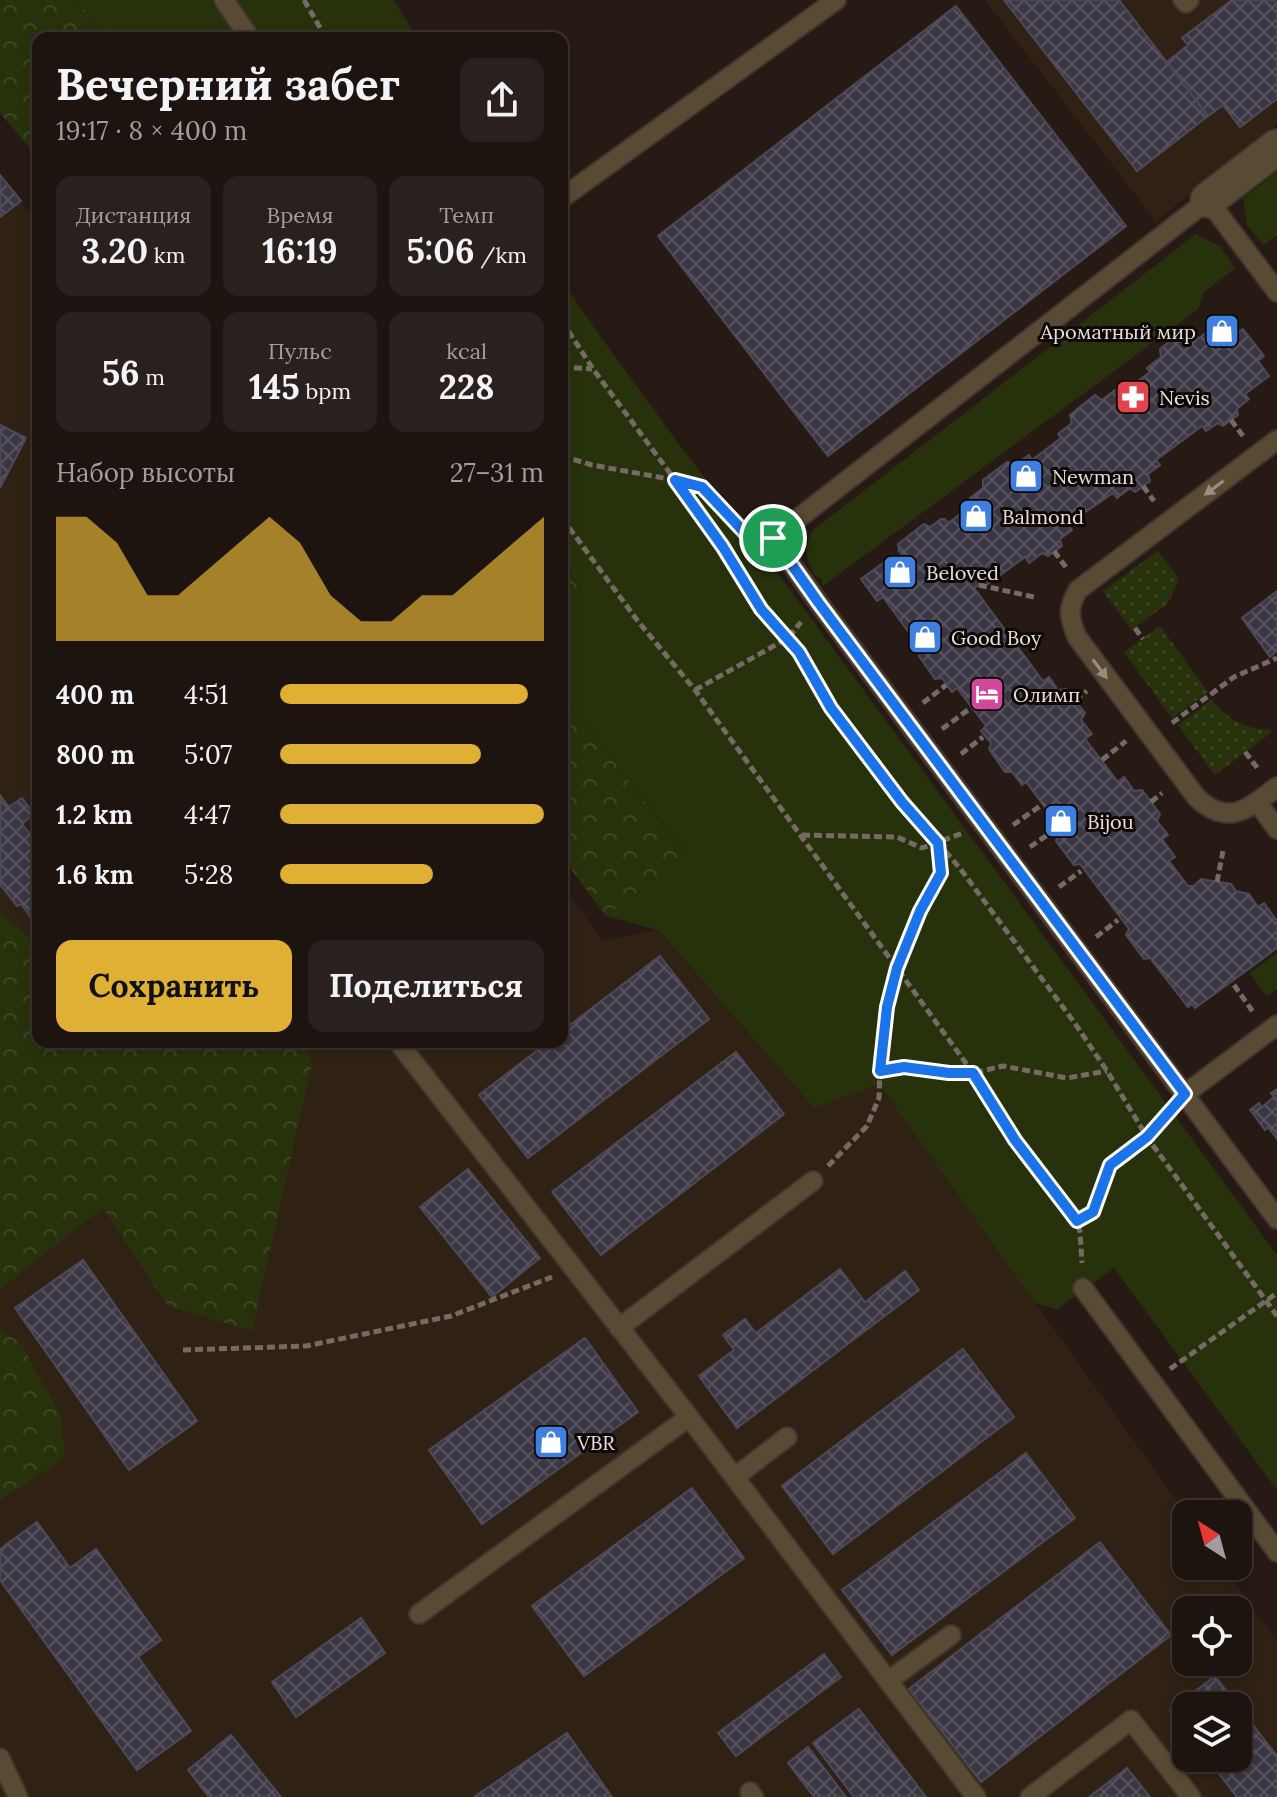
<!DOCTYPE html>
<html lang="ru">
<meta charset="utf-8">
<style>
:root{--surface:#1d1410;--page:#2a211e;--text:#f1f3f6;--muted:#a09e9f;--line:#3b3330;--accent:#dfb034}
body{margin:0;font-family:Lora,serif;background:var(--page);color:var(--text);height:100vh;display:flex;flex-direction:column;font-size:30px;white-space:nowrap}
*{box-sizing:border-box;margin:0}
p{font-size:26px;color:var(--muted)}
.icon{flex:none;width:44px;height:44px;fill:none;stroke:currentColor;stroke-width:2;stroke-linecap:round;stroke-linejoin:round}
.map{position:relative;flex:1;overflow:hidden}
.panel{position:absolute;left:32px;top:32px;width:536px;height:1016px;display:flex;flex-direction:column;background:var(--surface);border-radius:16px;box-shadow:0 4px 12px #0003,0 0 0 2px var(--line)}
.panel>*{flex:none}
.needle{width:52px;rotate:324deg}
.buttons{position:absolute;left:1172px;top:1500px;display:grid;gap:16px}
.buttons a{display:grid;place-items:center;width:80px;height:80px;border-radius:16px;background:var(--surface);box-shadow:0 4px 12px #0003,0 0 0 2px var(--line);font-size:40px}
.pin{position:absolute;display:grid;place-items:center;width:68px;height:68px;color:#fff;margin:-34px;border:4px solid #fff;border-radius:50%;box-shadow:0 2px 8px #0007}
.round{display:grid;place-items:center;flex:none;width:84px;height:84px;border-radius:16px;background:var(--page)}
.summary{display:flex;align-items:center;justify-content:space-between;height:136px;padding:0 24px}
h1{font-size:44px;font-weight:700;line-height:60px}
.stats{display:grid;grid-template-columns:repeat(3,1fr);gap:12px;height:136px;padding:8px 24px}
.stats div{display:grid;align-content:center;border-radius:16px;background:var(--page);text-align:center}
.stats b{font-size:34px;font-weight:700}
.stats small{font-size:22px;font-weight:400}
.stats p{font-size:22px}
.chart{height:224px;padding:16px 24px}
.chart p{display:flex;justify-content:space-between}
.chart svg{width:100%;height:144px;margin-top:8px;fill:var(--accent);opacity:.7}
.primary-button{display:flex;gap:16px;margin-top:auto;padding:16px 24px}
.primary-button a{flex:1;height:92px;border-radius:16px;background:var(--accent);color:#111;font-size:32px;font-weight:700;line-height:92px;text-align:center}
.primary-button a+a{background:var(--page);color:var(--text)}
ul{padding:0 24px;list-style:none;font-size:26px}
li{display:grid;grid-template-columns:128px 96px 1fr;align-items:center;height:60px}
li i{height:20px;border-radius:10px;background:var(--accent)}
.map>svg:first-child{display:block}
.industrial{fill:#2f2215;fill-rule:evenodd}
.grass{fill:#27320d}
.forest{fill:url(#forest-crowns)}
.park{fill:url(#park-dots)}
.building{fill:url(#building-cross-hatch);stroke:#4d4956;stroke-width:2}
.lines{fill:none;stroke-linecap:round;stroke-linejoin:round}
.lane-casing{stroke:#423531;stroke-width:22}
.street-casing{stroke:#423531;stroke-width:38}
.path{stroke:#766a65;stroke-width:5;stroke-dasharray:8 4;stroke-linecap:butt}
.lane{stroke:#584b34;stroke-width:18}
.street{stroke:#584b34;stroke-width:34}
.oneway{fill:#998d7f}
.route-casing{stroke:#fff;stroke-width:16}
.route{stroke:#1a73e8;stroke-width:10}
.labels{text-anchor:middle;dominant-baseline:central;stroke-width:6;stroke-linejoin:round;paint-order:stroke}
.poi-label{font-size:20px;fill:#e8deda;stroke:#0c0705;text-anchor:start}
</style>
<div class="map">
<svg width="1277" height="1797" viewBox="0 0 1277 1797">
<defs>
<pattern id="forest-crowns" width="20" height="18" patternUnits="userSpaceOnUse" patternTransform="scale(2)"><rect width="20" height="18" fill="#27320d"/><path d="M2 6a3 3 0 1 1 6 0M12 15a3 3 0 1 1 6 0" fill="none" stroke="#3c4624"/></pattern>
<pattern id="park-dots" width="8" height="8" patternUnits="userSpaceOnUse" patternTransform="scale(2)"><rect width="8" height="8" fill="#27320d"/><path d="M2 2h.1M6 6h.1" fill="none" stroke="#3c4624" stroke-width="1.8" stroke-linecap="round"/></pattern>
<pattern id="building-cross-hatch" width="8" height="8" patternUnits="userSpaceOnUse" patternTransform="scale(2)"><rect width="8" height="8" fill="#3a3643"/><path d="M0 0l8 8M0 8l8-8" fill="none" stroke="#56535e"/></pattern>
</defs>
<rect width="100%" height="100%" fill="#271a15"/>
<g class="industrial">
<polygon points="985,0 1277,0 1277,124 1156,221"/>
<path d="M 0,175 L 38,223 L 38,1042 L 562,1042 L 562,885 L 603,941 L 657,930 L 814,1108 L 879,1084 L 1186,1514 L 1186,1566 L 1223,1566 L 1277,1642 L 1277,1797 L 0,1797 ZM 1186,1610 L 1238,1610 L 1238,1662 L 1186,1662 ZM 1186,1706 L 1238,1706 L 1238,1758 L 1186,1758 Z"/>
</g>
<g class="grass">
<polygon points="75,0 394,0 417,38 113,38"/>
<polygon points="1277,172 1277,235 1263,245 1247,225 1243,198"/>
<path d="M 1196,234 L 1221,247 L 1235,268 L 1204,292 L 1198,309 L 823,586 L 821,583 L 823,581 L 819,577 L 817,578 C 806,562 803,550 812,531 Z"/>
<polygon points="562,279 582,311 678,443 786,584 1277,1255 1277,1490 1114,1268 1057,1309 1035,1303 879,1084 814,1108 658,930 606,916 686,854 562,694 562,614 581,593 562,556"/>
<polygon points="1277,953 1277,989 1267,997 1250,973"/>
</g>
<g class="forest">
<polygon points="0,0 75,0 113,38 38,38 38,158 0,113"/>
<polygon points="562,556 581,594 562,614"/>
<polygon points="562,694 686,855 606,916 562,857"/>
<polygon points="0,912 38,946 38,1042 305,1042 312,1064 252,1331 168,1306 103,1208 0,1289"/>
<polygon points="0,1328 21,1344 61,1416 65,1458 0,1500"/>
</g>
<g class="park">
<polygon points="1158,551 1179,579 1168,603 1132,630 1103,591"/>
<polygon points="1160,626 1208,692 1172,718 1124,652"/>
<path d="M 1211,700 C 1227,718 1245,730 1269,729 L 1272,732 L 1215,775 L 1178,725 Z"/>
</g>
<g class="building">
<polygon points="1004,0 1119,0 1208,116 1137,171"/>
<polygon points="1232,0 1274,0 1277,4 1277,99 1240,127 1223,105 1208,116 1167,62 1188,45 1182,38"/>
<polygon points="956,6 1126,226 828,456 658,236"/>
<polygon points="0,175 21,201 0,217"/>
<polygon points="1227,317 1238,332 1243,329 1264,356 1258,361 1269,376 1245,394 1249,399 1237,409 1238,415 1223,426 1218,423 1206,431 1202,426 1156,460 1160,465 1148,474 1150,481 1135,492 1130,488 1117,498 1113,493 1068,524 1072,530 1060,539 1062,546 1048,556 1042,553 1029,563 1025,557 988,584 985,580 974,588 1043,681 1049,677 1058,690 1066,689 1085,713 1081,720 1092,734 1085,739 1118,782 1124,777 1134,791 1142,790 1160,814 1157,821 1168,835 1162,839 1175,857 1169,861 1188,886 1194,886 1201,879 1231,884 1236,891 1249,894 1258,907 1264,903 1277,921 1277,948 1195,1008 1192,1004 1188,1007 1150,958 1144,959 1126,935 1129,929 1080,864 1074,865 1056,841 1058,834 1050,822 1054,819 1026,782 1022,785 1012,772 1005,772 989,749 991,743 981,731 986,726 957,688 952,692 942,678 935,679 919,656 921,649 883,597 877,601 861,579 883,563 887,568 903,556 899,551 898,544 924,524 930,527 941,519 945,519 948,523 974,504 970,498 983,488 983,480 1007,462 1016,464 1029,455 1032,460 1061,438 1058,434 1072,423 1070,415 1095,395 1102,400 1115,390 1122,393 1150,372 1147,368 1161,357 1160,349 1185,330 1199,338"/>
<polygon points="0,425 26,438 0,488"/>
<polygon points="1277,591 1277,651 1270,657 1242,618"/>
<polygon points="0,795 9,807 22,798 34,814 22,824 38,844 38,916 33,920 21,904 17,906 0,884"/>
<polygon points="660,956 709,1019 528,1158 479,1095 548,1042 562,1042 562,1031"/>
<polygon points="736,1052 784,1114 601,1255 552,1192"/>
<polygon points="1277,1089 1277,1139 1268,1127 1265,1130 1250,1110 1259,1103 1262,1107 1274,1097 1271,1093"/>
<polygon points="468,1169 540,1258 492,1297 420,1207"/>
<polygon points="83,1260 197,1421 129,1470 15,1308"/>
<polygon points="840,1269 865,1302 905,1271 919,1290 737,1428 699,1376 734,1350 723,1335 745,1319 756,1333"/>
<polygon points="585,1338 638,1412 482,1524 429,1450"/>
<polygon points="963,1349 1014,1417 833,1554 782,1486"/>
<polygon points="1026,1453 1075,1518 892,1655 842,1590"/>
<polygon points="692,1488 744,1558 584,1676 532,1606"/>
<polygon points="37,1522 70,1568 96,1549 161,1640 138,1657 191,1731 137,1770 0,1580 0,1549"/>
<polygon points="1100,1542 1171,1635 981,1782 909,1689"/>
<polygon points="361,1618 385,1653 296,1717 272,1682"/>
<polygon points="824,1654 841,1677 736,1756 718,1733"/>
<polygon points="1215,1676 1277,1756 1277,1797 1237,1797 1207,1758 1238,1758 1238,1706 1186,1706 1186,1731 1170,1711"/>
<polygon points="859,1709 926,1797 854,1797 813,1743"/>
<polygon points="567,1733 612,1797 474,1797"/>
<polygon points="231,1735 281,1797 209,1797 188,1770"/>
<polygon points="808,1747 846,1797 814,1797 788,1763"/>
<polygon points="1127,1768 1150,1797 1089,1797"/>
</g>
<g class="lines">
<g class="lane-casing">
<g id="lane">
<polyline points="224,0 250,38"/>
<polyline points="1183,0 1186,3 1189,0"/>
<polyline points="562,198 836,0"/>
<polyline points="1277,292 1208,200 773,538 818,602 1277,1219"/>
<path d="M 1277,440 L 1078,590 C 1067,609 1069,617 1077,637 L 1197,798 C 1228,827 1248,809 1277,787"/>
<polyline points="1257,802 1277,829"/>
<polyline points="398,1042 689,1417 976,1797"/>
<polyline points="1185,1094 1277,1025"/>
<polyline points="1083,1288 1277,1552"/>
<polyline points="619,1328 813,1181"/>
<polyline points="735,1477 787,1437"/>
<polyline points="419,1614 689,1417"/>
<polyline points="888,1681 951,1635"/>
<polyline points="0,1758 18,1797"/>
<polyline points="750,1792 754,1797"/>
<polyline points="1030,1797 1131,1720 1191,1797"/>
</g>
</g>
<g class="street-casing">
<polyline id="street" points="1208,200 1277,147"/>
</g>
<g class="path">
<polyline points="304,0 326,38"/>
<polyline points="562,321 593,369 675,480 702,487 748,535"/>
<polyline points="562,367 592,369"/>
<polyline points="1231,420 1243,436"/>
<polyline points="562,456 592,465 675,480 723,547 761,609 799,652 831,708 902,802 959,867 1074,1022 1107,1071 1147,1137 1277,1316"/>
<polyline points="1143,486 1154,501"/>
<polyline points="562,518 637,620 695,690 973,1073 1015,1140 1077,1221 1080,1232 1082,1263"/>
<polyline points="1054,551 1068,570"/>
<polyline points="979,585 1034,597"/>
<polyline points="1135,628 1143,639"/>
<polyline points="695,690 788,638 801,622"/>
<polyline points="1075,700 1087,691"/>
<polyline points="923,703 946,685"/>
<polyline points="1172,723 1234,677 1277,658"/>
<polyline points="942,729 968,710"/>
<polyline points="1245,752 1259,770"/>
<polyline points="961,754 983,737"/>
<polyline points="1102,760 1126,741"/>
<polyline points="1151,802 1162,793"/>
<polyline points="1013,825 1043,804"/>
<polyline points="802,835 897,837 922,848 963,833"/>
<polyline points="1030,847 1053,831"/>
<polyline points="1217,882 1223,851"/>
<polyline points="1059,887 1081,871"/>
<polyline points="1096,937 1118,920"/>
<polyline points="1234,985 1253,1012"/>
<polyline points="880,1071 904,1067 949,1073 973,1073 1003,1066 1067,1078 1107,1071"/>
<polyline points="828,1166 867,1126 879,1098 880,1064 887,1007 897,968 920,911 941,873 938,843"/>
<polyline points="1077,1221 1093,1212 1110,1165 1147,1137 1168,1112"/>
<polyline points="183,1350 306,1346 451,1316 552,1277"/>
<polyline points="1170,1369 1277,1293"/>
</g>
<use href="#lane" class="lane"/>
<use href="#street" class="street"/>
</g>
<defs><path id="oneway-solid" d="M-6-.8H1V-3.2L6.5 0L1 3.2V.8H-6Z" transform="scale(2)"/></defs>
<g class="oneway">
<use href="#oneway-solid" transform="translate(1214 488) rotate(143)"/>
<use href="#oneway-solid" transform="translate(1100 669) rotate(53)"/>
</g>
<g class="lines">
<g class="route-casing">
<polygon id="route" points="675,480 702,487 747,535 773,538 818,602 1185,1094 1147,1137 1110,1165 1093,1212 1077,1221 1015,1140 973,1073 949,1073 904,1067 880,1071 887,1007 897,968 920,911 941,873 938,843 902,802 831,708 799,652 761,609 723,547"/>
</g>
<use href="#route" class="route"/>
</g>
<defs>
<g id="shop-square" transform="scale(1.8)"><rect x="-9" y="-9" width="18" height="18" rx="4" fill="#3f7fe0" stroke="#0c0705"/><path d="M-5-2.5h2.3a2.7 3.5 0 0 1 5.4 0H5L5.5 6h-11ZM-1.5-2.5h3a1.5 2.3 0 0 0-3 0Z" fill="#fff"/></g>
<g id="pharmacy-square" transform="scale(1.8)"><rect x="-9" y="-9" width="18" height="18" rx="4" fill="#e0444e" stroke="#0c0705"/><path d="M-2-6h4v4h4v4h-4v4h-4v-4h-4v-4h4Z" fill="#fff"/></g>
<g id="hotel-square" transform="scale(1.8)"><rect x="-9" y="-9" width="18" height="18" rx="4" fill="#d1479c" stroke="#0c0705"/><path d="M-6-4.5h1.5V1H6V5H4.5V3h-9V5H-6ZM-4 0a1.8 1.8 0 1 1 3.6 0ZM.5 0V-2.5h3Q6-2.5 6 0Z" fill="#fff"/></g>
</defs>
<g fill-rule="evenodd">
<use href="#shop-square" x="1222" y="331"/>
<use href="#pharmacy-square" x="1133" y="397"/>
<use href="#shop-square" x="1026" y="476"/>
<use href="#shop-square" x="976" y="516"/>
<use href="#shop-square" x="900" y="572"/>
<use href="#shop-square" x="925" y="637"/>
<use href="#hotel-square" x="987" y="694"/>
<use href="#shop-square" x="1061" y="821"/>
<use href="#shop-square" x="551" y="1442"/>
</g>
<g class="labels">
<g class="poi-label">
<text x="1196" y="331" text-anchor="end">Ароматный мир</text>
<text x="1159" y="397">Nevis</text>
<text x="1052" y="476">Newman</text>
<text x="1002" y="516">Balmond</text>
<text x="926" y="572">Beloved</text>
<text x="951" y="637">Good Boy</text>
<text x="1013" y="694">Олимп</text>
<text x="1087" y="821">Bijou</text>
<text x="577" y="1442">VBR</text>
</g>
</g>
</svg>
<div class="buttons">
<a><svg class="needle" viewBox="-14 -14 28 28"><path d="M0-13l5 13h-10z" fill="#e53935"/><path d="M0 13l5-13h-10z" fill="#a09e9f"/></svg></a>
<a><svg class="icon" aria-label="locate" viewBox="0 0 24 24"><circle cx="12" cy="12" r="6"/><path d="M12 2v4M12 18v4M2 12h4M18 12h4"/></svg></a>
<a><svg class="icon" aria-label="layers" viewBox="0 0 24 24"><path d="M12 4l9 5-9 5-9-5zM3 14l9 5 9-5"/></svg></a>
</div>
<div class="pin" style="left:773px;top:538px;background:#1e9e55"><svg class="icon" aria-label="arrive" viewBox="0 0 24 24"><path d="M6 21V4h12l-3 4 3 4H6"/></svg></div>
<section class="panel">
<div class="summary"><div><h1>Вечерний забег</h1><p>19:17 · 8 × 400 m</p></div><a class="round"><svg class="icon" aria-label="share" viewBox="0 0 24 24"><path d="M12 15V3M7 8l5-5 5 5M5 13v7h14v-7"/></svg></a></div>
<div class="stats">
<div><p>Дистанция</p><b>3.20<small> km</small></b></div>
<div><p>Время</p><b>16:19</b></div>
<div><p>Темп</p><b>5:06<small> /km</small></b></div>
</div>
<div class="stats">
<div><b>56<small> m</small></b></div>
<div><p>Пульс</p><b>145<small> bpm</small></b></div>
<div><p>kcal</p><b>228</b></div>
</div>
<div class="chart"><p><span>Набор высоты</span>27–31 m</p>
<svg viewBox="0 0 160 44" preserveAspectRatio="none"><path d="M0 44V6L10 6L20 14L30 30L40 30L50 22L60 14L70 6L80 14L90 30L100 38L110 38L120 30L130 30L140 22L150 14L160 6V44z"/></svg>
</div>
<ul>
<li><b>400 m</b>4:51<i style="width:94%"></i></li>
<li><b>800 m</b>5:07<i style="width:76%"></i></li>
<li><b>1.2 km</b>4:47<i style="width:100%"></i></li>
<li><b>1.6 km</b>5:28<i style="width:58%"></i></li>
</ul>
<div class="primary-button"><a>Сохранить</a><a>Поделиться</a></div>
</section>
</div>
